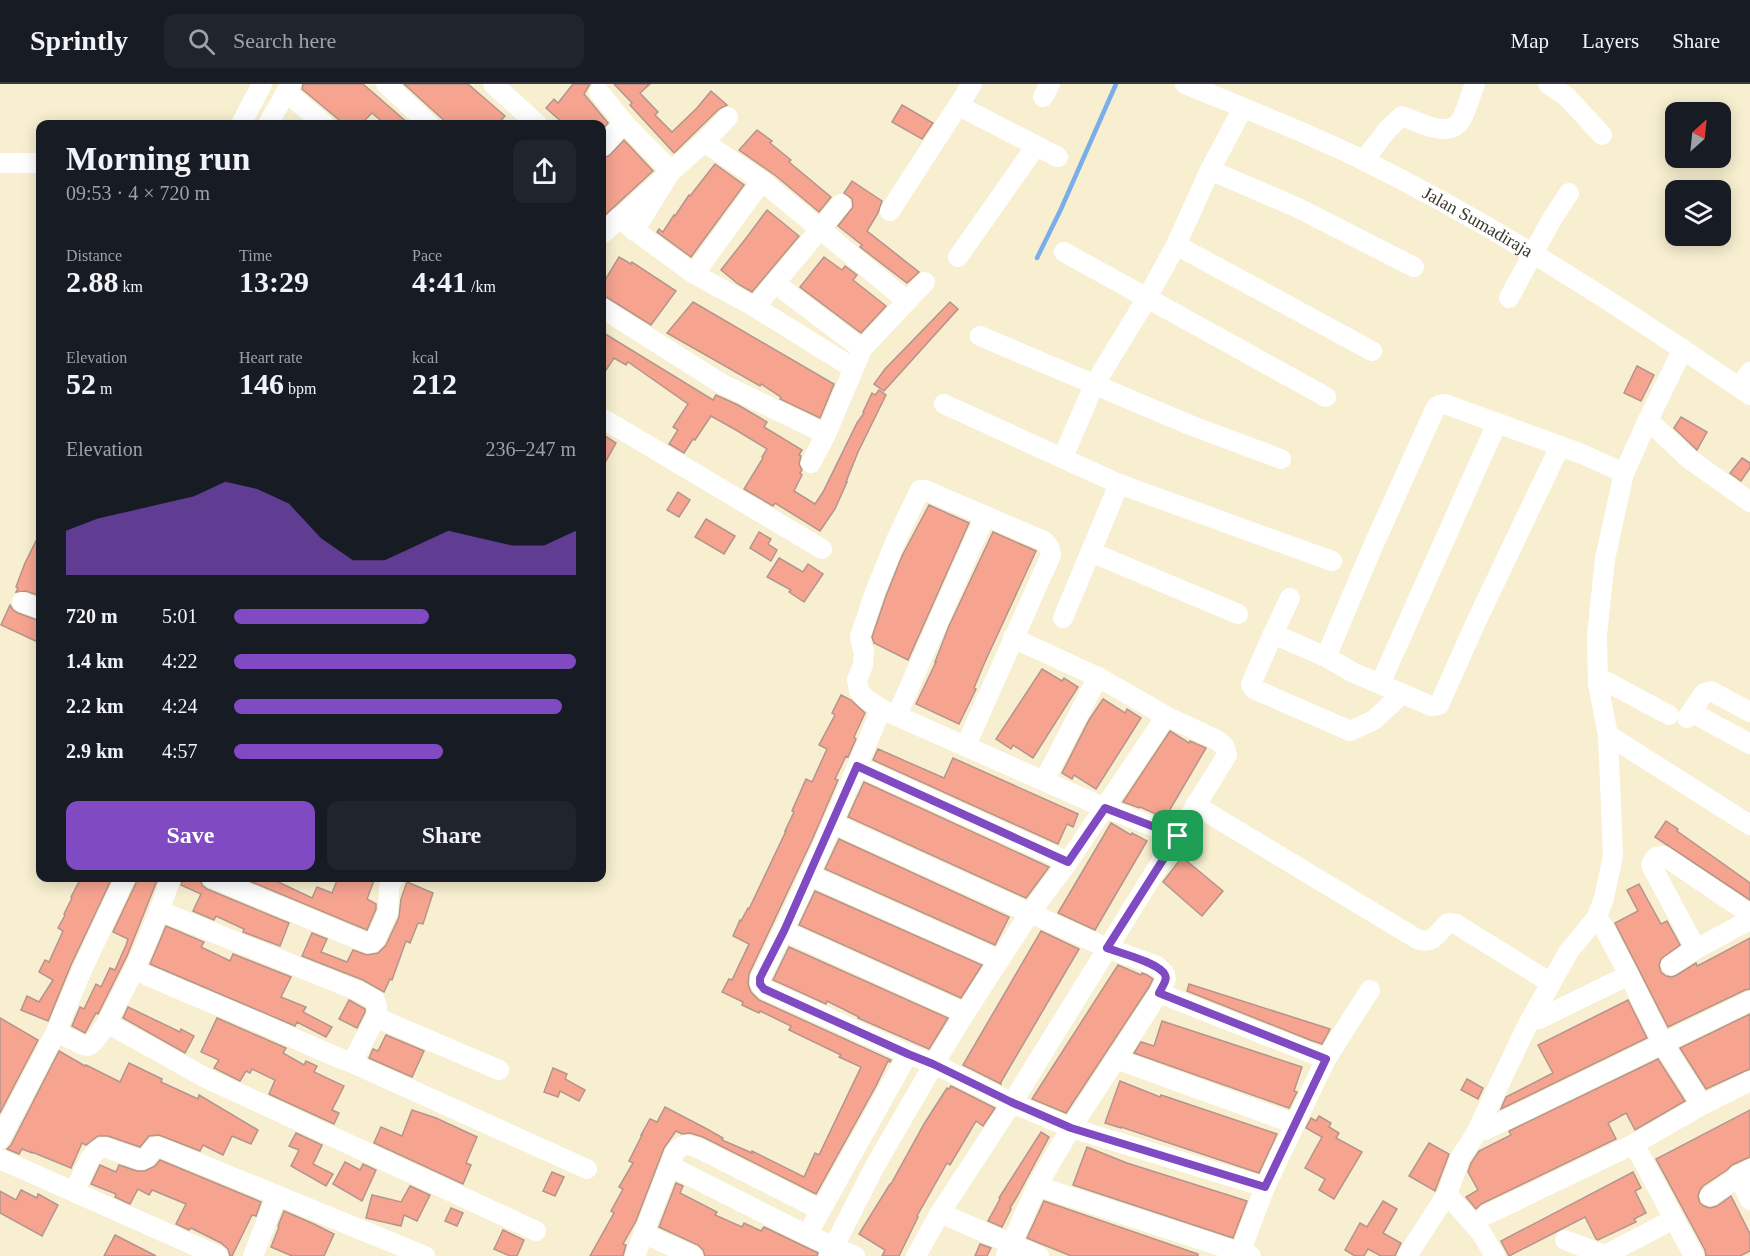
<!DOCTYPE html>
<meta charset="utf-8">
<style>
:root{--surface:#171b24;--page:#20242c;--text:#f1f3f6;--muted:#9ea1a6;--line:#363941;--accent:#804ac2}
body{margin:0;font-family:Georgia,serif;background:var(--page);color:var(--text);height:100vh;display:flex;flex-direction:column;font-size:22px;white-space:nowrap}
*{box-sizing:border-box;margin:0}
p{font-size:20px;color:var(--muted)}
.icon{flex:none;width:33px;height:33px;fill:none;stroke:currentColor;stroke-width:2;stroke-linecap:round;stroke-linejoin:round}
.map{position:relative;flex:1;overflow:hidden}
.drawer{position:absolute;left:36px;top:36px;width:570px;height:762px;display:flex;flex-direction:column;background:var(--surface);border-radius:12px;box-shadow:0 3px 15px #0003}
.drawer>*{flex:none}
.needle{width:39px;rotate:27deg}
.fabs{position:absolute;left:1665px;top:18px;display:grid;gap:12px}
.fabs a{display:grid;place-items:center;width:66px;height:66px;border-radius:12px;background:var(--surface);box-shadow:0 3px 15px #0003;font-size:30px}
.pin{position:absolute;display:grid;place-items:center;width:51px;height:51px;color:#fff;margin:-26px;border-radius:12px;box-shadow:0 3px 9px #0006}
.round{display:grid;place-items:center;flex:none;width:63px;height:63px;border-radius:12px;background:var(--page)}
.head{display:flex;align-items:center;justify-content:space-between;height:102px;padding:0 30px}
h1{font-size:33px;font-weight:700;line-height:45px}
.figures{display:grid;grid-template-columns:repeat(3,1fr);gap:9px;height:102px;padding:6px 30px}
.figures div{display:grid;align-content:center}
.figures b{font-size:30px;font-weight:700}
.figures small{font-size:16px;font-weight:400}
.figures p{font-size:16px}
.chart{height:168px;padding:12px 30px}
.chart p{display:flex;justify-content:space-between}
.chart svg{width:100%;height:108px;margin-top:6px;fill:var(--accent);opacity:.7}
.cta{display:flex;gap:12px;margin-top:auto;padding:12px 30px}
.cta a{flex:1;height:69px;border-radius:12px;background:var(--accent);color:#fff;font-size:24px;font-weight:700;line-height:69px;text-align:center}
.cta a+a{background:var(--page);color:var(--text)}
ul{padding:0 30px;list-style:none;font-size:20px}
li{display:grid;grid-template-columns:96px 72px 1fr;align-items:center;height:45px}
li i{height:15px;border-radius:8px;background:var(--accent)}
header{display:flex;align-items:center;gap:36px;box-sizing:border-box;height:84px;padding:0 30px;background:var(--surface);border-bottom:2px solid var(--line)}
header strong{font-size:28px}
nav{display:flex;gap:33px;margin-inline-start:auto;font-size:21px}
.search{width:420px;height:54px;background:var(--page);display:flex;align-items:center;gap:15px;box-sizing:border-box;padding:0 21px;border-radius:12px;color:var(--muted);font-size:22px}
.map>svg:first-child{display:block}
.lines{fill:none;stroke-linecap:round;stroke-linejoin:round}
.stream{stroke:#79aee8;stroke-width:4.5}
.building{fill:#f6a490;stroke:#b5948c;stroke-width:1.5}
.minor{stroke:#fff;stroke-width:20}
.route-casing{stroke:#fff;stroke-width:12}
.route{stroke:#804ac2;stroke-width:8}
.labels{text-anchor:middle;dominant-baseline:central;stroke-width:5;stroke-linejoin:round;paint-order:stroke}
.street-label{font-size:18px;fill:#3b382b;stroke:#fefcf6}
</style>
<header>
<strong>Sprintly</strong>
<div class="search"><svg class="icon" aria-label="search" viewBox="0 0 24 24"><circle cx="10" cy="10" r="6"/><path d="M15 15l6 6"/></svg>Search here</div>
<nav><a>Map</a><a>Layers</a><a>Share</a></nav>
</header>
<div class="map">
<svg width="1750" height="1172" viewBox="0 0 1750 1172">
<rect width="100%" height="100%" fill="#f7efd0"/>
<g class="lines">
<polyline class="stream" points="1037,174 1061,125 1116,0"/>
</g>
<g class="building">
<polygon points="303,0 363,0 409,40 385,40 372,29 361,40 344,40 302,5"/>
<polygon points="404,0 468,0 505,32 498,40 448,40"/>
<polygon points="573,0 590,0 584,10 608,39 602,46 602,40 564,40 546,24 554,15 558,19"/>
<polygon points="614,0 650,0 640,9 658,28 655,31 672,48 697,24 711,7 727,21 719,25 674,69 630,21 632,19"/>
<polygon points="902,21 933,39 922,55 892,38"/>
<polygon points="757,46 772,57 770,59 791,76 789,78 831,113 819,128 776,92 739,66"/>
<polygon points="624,56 653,87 602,134 602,75 610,71"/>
<polygon points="715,80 744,101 691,173 657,148 659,145 663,148 674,131 675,132 689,111 690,112"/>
<polygon points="852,97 882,117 878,129 867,147 919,188 907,199 860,163 862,161 838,142 853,123 852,115 844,109"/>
<polygon points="767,126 799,152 752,208 738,200 721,186 747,153"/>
<polygon points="619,173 631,180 632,178 676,207 651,241 608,214 602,212 602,201"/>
<polygon points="824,173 842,186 845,182 857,191 853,196 886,222 861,249 800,203"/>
<polygon points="693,218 834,300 820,334 780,315 781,313 761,300 760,302 667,249"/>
<polygon points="950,218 958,225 884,307 874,300 885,285"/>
<polygon points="602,248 713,316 716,311 738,321 767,338 764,343 802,366 799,371 801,372 799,380 802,386 800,389 802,391 794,407 815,420 823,408 857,339 864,329 863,328 872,309 875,311 879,306 886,311 858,368 846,398 847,398 835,425 820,447 775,419 773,422 744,405 763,374 762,373 767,365 736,346 711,332 695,356 693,355 684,369 669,360 678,346 673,343 688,320 628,278 626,281 614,274 602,292"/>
<polygon points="1637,282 1654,291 1641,317 1624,309"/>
<polygon points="1681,333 1707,348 1697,366 1674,344"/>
<polygon points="602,350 616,359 602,384"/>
<polygon points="1742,374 1750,379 1750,384 1741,397 1730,389"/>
<polygon points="678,408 690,416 679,433 667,426"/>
<polygon points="929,421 969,439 908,576 874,559 872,553 886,512 902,472"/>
<polygon points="706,435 735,452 724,470 695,453"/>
<polygon points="759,448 771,455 768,460 777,466 771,477 750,464"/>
<polygon points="993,448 1036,467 984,580 974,604 976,605 959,640 916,620 936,578 935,578 949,542"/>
<polygon points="40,449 40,512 26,507 16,508 18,504 16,503 25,479"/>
<polygon points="779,474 803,488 808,480 823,490 804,518 789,508 791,506 767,493"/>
<polygon points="10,521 13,526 18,529 40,537 40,559 1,541"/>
<polygon points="1042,585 1062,597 1064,594 1078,603 1033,674 1013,661 1011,665 996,655"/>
<polygon points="841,611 851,616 865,629 854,653 856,655 848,673 846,672 835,695 838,696 812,756 749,890 748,900 751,908 759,916 891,976 890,978 888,977 876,1002 816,1110 703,1053 690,1049 682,1050 676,1047 664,1064 636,1137 623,1160 626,1161 623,1172 590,1172 614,1129 611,1127 623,1105 619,1103 633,1079 629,1077 642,1051 641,1051 650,1035 657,1038 665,1023 707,1045 723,1054 722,1056 752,1069 752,1067 804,1093 815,1069 819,1071 861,983 839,973 841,971 789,946 791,942 760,927 759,929 742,921 743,918 722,908 729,895 732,896 749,860 733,852 740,836 741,837 748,824 749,825 786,747 785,747 794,728 792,727 806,695 812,698 827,665 819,661 835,631 832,629"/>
<polygon points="1103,615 1125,629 1127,625 1141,634 1096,705 1074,691 1072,695 1062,689 1089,636"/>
<polygon points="1170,647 1189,659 1190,657 1206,664 1165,734 1140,723 1139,724 1123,718"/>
<polygon points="878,665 944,694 953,674 1078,730 1073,743 1067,740 1058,760 873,676"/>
<polygon points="864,698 1049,783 1026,814 848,733"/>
<polygon points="1666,737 1678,745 1677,747 1750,799 1750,816 1655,753"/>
<polygon points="1111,739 1131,751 1132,749 1147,757 1095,846 1058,829"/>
<polygon points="839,755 1009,833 995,861 825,785"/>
<polygon points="1182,773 1223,807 1202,832 1163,798"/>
<polygon points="81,794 112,794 71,881 48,937 21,926 27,912 39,918 53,896 39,888 45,876 49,878 63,847 58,844 65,831 64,830 72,814 71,813"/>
<polygon points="137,794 158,794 127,872 98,930 96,929 85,949 72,942 80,923 84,925 96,900 101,903 110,884 115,886 126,861 128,855 113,848 136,799"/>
<polygon points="183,794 200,794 202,801 207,805 289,839 280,862 243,848 244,845 216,832 214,836 193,827 201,810 181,801"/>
<polygon points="242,794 270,794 312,814 317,803 332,809 338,794 375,794 367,815 376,820 376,825 367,846"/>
<polygon points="407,798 433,809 423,840 418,839 410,859 406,857 392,896 390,895 384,908 363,896 302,872 312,849 327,855 321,868 347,878 353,866 367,871 378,869 386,861 399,833 401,815"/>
<polygon points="1639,800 1661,840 1667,837 1680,861 1661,875 1659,881 1661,888 1666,892 1672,893 1677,891 1696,879 1697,882 1705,878 1750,854 1750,905 1745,906 1668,943 1615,839 1638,827 1627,806"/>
<polygon points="815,807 982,881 961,914 799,841"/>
<polygon points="166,842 204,858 201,863 230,877 233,870 291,893 281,913 306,923 303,928 332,943 326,953 297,938 295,942 150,880"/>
<polygon points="1041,847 1079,865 1001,998 1001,1000 963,981"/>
<polygon points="789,863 948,934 929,965 858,934 859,933 827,917 826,920 773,896"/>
<polygon points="1118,881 1141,891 1142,889 1147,891 1153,895 1149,903 1066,1029 1032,1015"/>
<polygon points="1189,900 1330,945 1328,949 1322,960 1310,956 1187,907"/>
<polygon points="349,916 365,925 365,928 357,944 339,935"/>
<polygon points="1628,916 1647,954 1501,1025 1506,1013 1553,989 1538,961"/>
<polygon points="128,923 180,948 181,945 194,952 185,969 123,934"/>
<polygon points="1750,930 1750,985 1706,1005 1680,964"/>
<polygon points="0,934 38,956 0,1029"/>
<polygon points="217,934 286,964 283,969 304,981 306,977 317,982 314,988 344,1002 332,1026 339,1029 334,1040 269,1010 275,996 252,985 250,989 246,987 240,997 214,984 219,976 201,968"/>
<polygon points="1162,937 1302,983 1294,1007 1297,1008 1289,1024 1134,969 1141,958 1154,962"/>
<polygon points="386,951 424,967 412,993 369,974 373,965 378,967"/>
<polygon points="59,967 85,982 86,981 120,998 129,979 162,995 161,998 198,1015 199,1011 258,1046 251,1060 232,1052 223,1071 203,1061 200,1067 159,1051 149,1052 140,1063 108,1052 98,1052 86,1061 82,1059 71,1084 32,1068 32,1069 22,1065 19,1070 7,1065 11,1061"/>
<polygon points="1658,975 1685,1017 1635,1046 1626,1029 1608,1039 1616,1055 1481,1120 1476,1125 1466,1113 1478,1106 1468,1088 1471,1079 1479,1067 1511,1051 1509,1047"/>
<polygon points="553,984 567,990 565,995 585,1006 579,1017 560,1007 558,1013 544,1008"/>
<polygon points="1467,995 1483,1004 1478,1015 1461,1006"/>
<polygon points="1120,997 1160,1013 1161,1011 1277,1050 1259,1089 1121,1043 1121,1044 1105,1039"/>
<polygon points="951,1002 995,1024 983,1042 976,1037 950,1081 947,1079 917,1132 918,1133 899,1172 882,1172 885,1166 859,1150 890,1100 891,1100 924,1040 947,1004 949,1005"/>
<polygon points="412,1026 436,1034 477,1053 466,1079 471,1081 463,1100 374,1059 381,1043 402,1052"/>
<polygon points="1750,1026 1750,1073 1732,1081 1727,1086 1703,1102 1700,1106 1698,1112 1700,1119 1704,1122 1710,1124 1717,1122 1731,1112 1750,1150 1750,1167 1740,1172 1706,1172 1705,1166 1656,1075"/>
<polygon points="1319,1032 1331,1039 1329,1043 1339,1049 1336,1054 1362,1068 1334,1115 1319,1106 1325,1095 1305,1084 1322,1053 1306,1044 1311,1034 1316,1037"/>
<polygon points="1041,1048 1049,1053 1018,1111 1010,1124 1011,1125 1002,1143 988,1137 1000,1115 999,1114"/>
<polygon points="296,1049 322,1061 313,1080 333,1090 326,1102 291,1082 299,1066 289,1062"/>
<polygon points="1429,1059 1449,1070 1435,1107 1409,1092"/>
<polygon points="1087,1063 1127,1079 1247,1117 1233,1154 1073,1101"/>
<polygon points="160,1076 261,1118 256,1132 252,1131 232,1172 230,1172 228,1165 221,1159 191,1144 189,1146 176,1140 186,1120 152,1106 149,1111 138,1105 130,1120 115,1113 116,1110 91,1100 100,1081 116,1088 119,1081 137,1087 145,1087 155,1082"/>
<polygon points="345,1078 360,1086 363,1080 376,1086 362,1117 333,1100"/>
<polygon points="552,1088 564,1093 555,1112 543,1107"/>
<polygon points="1633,1088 1641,1104 1635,1107 1646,1129 1634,1135 1636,1138 1598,1156 1596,1155 1585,1133 1509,1172 1501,1157"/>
<polygon points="676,1099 683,1102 680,1109 717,1128 715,1131 742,1143 744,1139 761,1147 764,1143 818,1169 817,1172 705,1172 703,1166 698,1161 659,1143"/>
<polygon points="410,1102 430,1111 417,1137 404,1131 401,1142 366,1134 372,1111 401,1118"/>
<polygon points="21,1106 37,1114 38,1110 58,1121 42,1152 0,1129 0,1107 16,1116"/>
<polygon points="1044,1117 1198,1170 1198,1172 1071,1172 1027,1154"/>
<polygon points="1383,1117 1397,1125 1383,1149 1401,1159 1395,1172 1381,1172 1368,1165 1364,1172 1355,1172 1345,1166 1360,1139 1367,1143"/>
<polygon points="451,1124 463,1129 457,1142 445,1137"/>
<polygon points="284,1127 314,1140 334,1150 324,1172 292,1172 271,1163 279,1143 278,1142"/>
<polygon points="503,1146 524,1156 517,1172 510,1172 494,1165"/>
<polygon points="115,1151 156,1172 104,1172"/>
<polygon points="980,1160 991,1164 987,1172 975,1172"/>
</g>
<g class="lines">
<g class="minor">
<polyline points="386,0 429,40"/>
<polyline points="493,0 537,40"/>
<path id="s1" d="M 1185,0 C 1246,25 1306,48 1365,77 C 1500,144 1626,226 1750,311"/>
<polyline points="1548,0 1567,13 1602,51"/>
<polyline points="286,8 324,40"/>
<polyline points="599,8 624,39 671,87 634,147"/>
<polyline points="1043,13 1050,0"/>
<polyline points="959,22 1058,73"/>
<polyline points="241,40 262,0"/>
<polyline points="268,40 291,0"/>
<polyline points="704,58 762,97 907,217"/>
<polyline points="602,63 624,39"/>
<path d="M 1364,76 L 1388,45 L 1402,32 C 1417,37 1443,53 1458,40 C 1464,35 1471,9 1475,0"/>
<polyline points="0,79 40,79"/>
<polyline points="1210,86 1298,124 1414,183"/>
<polyline points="890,127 972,0"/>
<polyline points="618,134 694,190 755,223 853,284"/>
<polyline points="602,150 704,58 728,33"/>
<polyline points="1176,161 1372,267"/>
<polyline points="1064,168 1326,313"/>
<polyline points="958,173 1036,62"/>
<polyline points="694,190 762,97"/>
<polyline points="776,200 862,265"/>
<polyline points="1509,214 1552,135 1569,109"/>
<polyline points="755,223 841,120"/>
<polyline points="602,224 722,300 826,350"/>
<polyline points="980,252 1190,341 1281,375"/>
<polyline points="1739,303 1750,288"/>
<polyline points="944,320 1119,400 1332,477"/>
<polyline points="602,334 822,465"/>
<polyline points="1648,336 1688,374 1750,418"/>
<polyline points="1560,362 1476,538 1439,621 1431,622 1354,589 1326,573 1370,469 1435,325 1439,321 1445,320 1582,370 1624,389"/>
<polyline points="1063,373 1094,301 1147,214 1176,161 1210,86 1243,24"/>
<polyline points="811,379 826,350 862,265 925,198"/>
<polyline points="1091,468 1238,530"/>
<polyline points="22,518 40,525"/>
<polyline points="1063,534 1119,400"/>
<polyline points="1273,550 1290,514"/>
<polyline points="1326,573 1273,550 1251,600 1254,605 1350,647 1374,636 1402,610"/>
<polyline points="1598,593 1669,631"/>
<polyline points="1380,600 1497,339"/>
<path d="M 881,625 C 844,716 804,806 760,895 L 760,900 L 764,905 L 908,970 L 934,980 L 1012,1019 L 1071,1044 L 1265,1103"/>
<polyline points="1691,628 1750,660"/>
<polyline points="897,631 985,432"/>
<polyline points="1687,634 1704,609 1711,607 1750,628"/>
<polyline points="1608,651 1750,741"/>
<polyline points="966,661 1051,471 1049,463 1044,457 925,406 920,406 896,456 875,508 860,553 864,569 863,581 857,596 859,607 865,614 881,625 1105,724 1178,752"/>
<polyline points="857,682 1068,778"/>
<polyline points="1044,697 1098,593"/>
<path d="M 1195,721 L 1417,855 C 1434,861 1436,850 1448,839 L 1456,840 L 1551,899"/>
<polyline points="832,739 1107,864 1157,882 1165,890 1166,895 1159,909 1071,1044 1037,1102 1006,1172"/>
<polyline points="809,791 999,876"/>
<polyline points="212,794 367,859 371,859 375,856 388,828 389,803 394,794"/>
<polyline points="160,827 358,907 375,916 377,923 377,931 382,936 499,986"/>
<polyline points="1602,840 1629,891 1663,960 1702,1021"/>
<polyline points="784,847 965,929"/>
<path d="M 1696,865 L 1651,781 C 1654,773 1656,772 1664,772 L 1750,830"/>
<polyline points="1671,881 1696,865 1750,836"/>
<path d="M 135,886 C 173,903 212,919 250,935 C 284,949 317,966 352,979 L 587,1085"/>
<polyline points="1159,909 1326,975"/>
<polyline points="1539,935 1629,891"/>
<polyline points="107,939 206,994 536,1147"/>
<path d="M 56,948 L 83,961 C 87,962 88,963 91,960 C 100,953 109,935 114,925 C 137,883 156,839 171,794"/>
<polyline points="1116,975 1295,1040"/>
<polyline points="352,979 377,931"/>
<polyline points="1485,1046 1750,917"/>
<polyline points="0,1055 56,948 82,886 125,794"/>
<polyline points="1634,1060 1694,1172"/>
<polyline points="0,1075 218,1172"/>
<polyline points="670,1082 807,1151 855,1172"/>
<polyline points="1738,1091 1750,1116"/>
<polyline points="1037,1102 1251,1172"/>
<path d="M 75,1107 C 81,1095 90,1065 104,1063 L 141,1076 L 146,1074 L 155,1063 L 159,1063 L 425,1172"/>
<polyline points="1710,1112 1750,1085"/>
<polyline points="940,1129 1039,1172"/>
<polyline points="1486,1131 1634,1060 1702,1021 1750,997"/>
<polyline points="645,1150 693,1172"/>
<polyline points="807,1151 908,970"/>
<polyline points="1565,1156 1607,1172"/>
<polyline points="1240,1169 1265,1103 1326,975 1370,906"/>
<polyline points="1605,1171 1674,1135"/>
<polyline points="253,1172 277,1111"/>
<path d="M 635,1172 L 675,1068 C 683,1059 687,1060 698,1064 L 821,1126"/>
<polyline points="829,1172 875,1082 934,980 965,929 1030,829 1068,778 1166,632"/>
<polyline points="916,1172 940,1129 1012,1019 1227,671 1224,662 1217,656 1166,632 1098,593 1013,554"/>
<polyline points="1407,1172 1447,1110"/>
<polyline points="1495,1172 1482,1150 1447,1110 1460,1074 1475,1051 1527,942 1569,867 1597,833 1604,814 1613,772 1608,651 1598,600 1597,551 1605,475 1624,389 1648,336 1683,265"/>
</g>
</g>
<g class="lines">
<g class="route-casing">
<path id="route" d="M 857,682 L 1068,778 L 1105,724 L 1178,752 L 1107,864 C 1120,869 1160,879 1165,891 C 1168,896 1161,904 1159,909 L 1326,975 L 1265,1103 L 1071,1044 L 1011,1018 L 933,980 L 908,970 L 764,905 L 760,900 L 760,894 L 784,847 Z"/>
</g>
<use href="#route" class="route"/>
</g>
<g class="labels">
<g class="street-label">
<text stroke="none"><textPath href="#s1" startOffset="324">Jalan Sumadiraja</textPath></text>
</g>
</g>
</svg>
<div class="fabs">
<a><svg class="needle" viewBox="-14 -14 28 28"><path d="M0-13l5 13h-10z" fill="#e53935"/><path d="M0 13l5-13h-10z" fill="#9ea1a6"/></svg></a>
<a><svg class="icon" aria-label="layers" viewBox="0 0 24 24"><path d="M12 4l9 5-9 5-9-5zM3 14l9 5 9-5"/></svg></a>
</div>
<div class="pin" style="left:1178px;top:752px;background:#1e9e55"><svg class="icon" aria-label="arrive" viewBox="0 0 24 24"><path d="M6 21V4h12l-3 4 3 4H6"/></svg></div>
<section class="drawer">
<div class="head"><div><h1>Morning run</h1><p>09:53 · 4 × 720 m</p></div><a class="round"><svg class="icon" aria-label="share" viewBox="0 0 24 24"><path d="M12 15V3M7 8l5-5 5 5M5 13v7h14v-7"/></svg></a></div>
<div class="figures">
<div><p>Distance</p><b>2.88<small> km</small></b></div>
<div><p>Time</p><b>13:29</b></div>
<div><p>Pace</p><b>4:41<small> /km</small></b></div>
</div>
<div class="figures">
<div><p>Elevation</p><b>52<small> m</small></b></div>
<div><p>Heart rate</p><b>146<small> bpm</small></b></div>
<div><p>kcal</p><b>212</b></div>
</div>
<div class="chart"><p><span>Elevation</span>236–247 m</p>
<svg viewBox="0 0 160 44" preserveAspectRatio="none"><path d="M0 44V26L10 21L20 18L30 15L40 12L50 6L60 9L70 15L80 29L90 38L100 38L110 32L120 26L130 29L140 32L150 32L160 26V44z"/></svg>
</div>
<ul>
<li><b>720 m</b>5:01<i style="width:57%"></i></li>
<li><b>1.4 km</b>4:22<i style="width:100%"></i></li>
<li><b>2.2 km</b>4:24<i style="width:96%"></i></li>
<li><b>2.9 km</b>4:57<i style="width:61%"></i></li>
</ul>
<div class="cta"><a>Save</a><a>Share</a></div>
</section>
</div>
